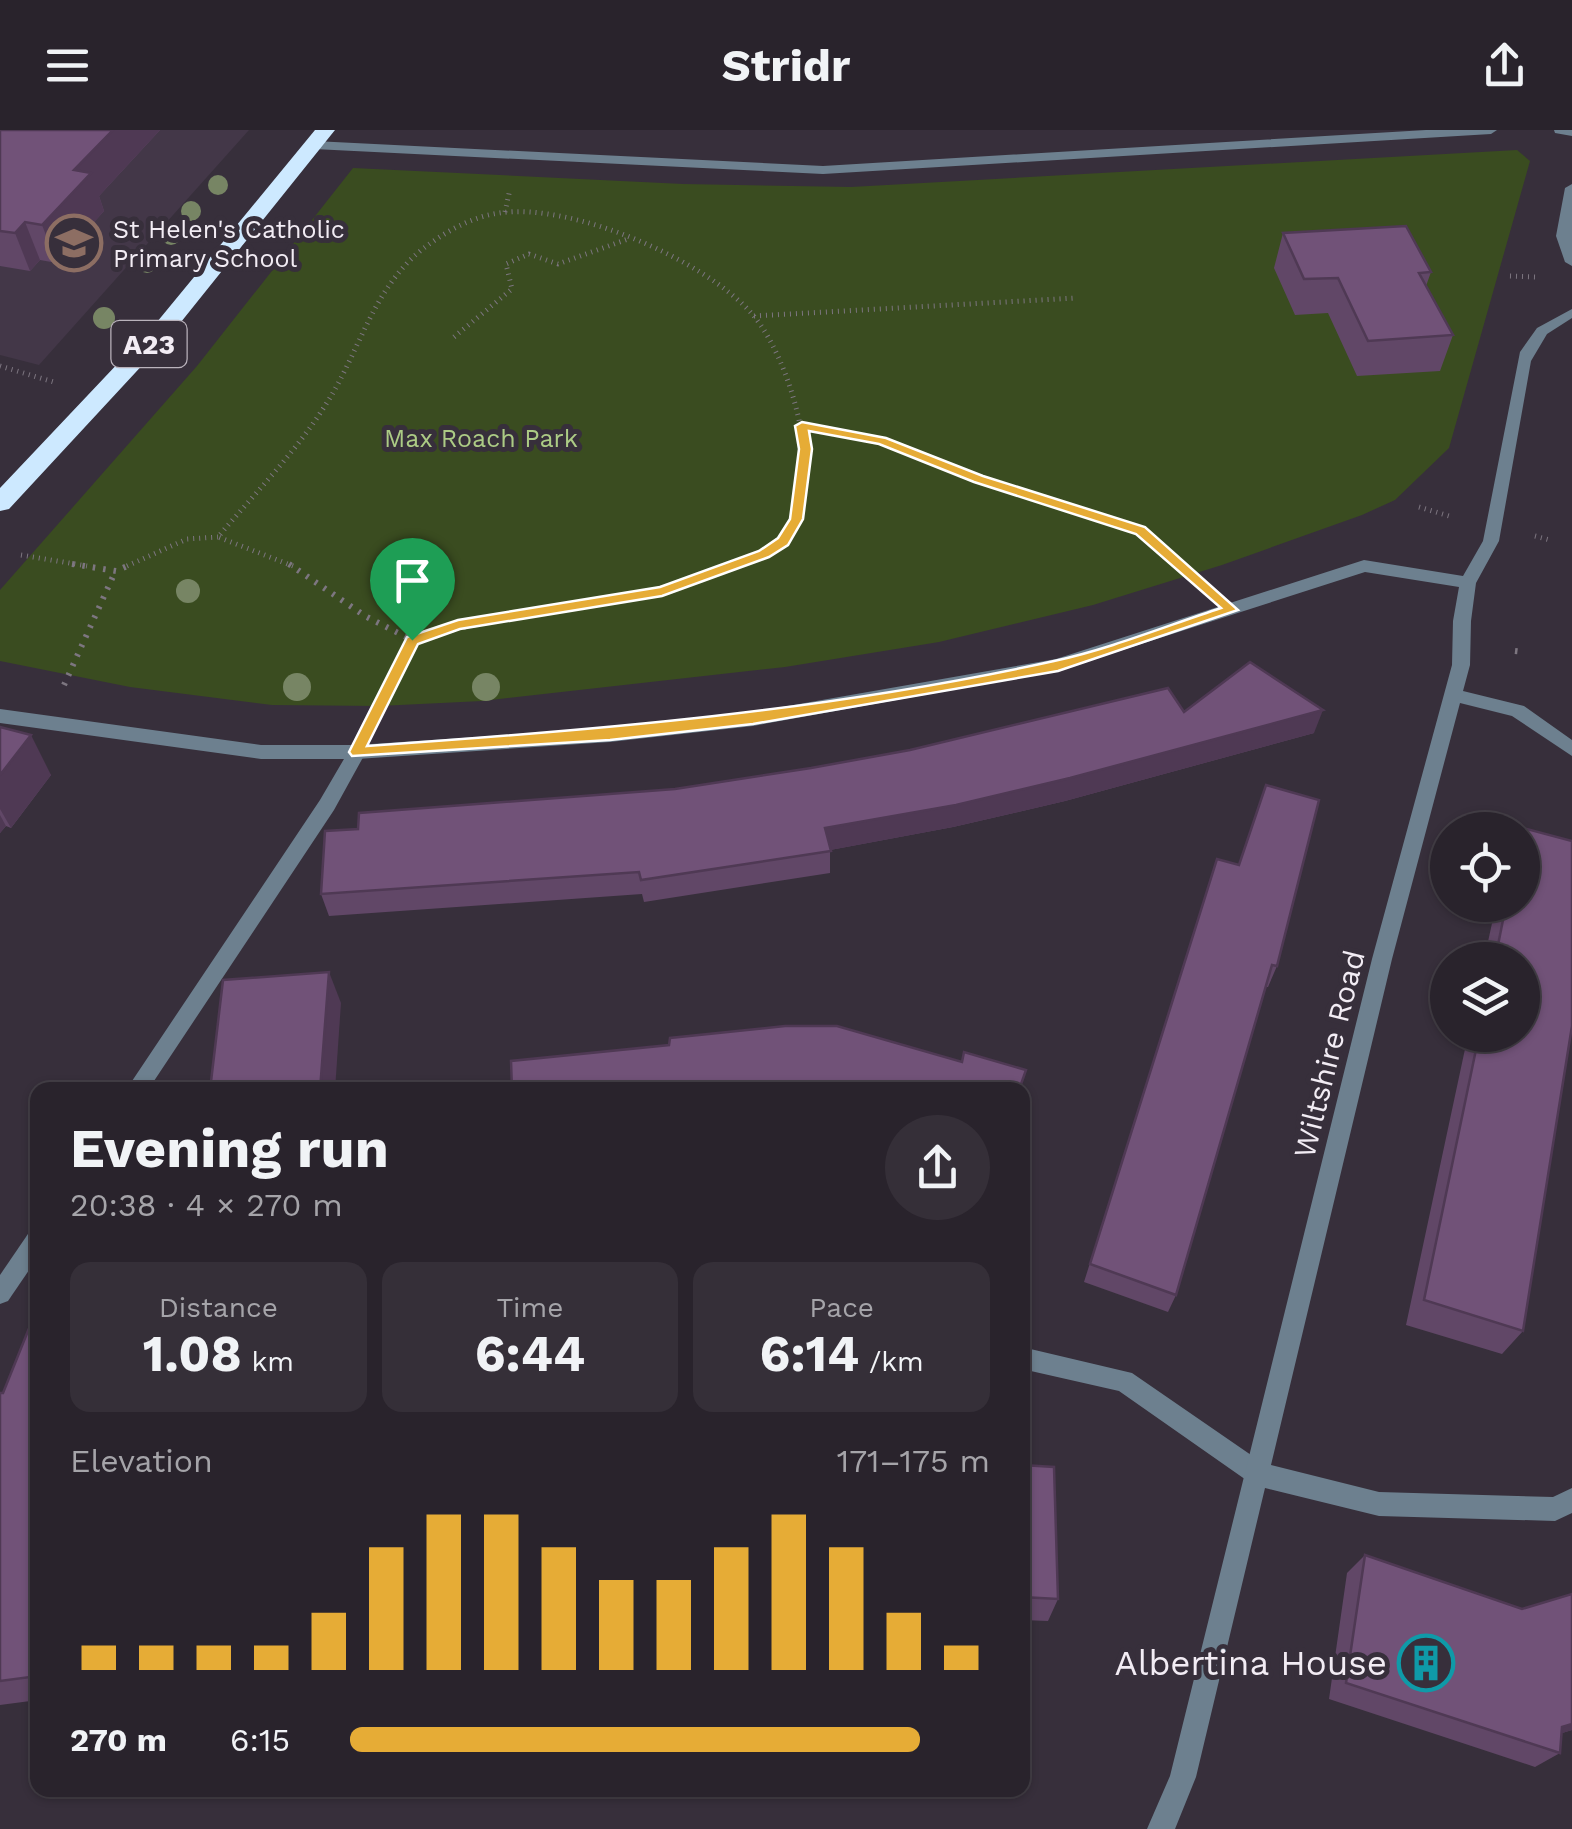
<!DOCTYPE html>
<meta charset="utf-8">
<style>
:root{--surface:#29232c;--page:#352f38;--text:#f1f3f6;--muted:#a5a4a9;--line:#454048;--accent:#e6ac36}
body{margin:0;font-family:"Work Sans",sans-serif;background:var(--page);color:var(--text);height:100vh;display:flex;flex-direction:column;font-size:38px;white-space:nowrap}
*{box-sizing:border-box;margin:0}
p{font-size:32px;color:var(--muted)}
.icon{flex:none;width:55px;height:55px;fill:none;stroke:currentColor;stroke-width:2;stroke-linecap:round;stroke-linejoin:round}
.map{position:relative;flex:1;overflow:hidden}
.details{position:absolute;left:30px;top:952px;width:1000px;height:715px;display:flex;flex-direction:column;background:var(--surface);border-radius:20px;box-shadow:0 2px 8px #0004,0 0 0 2px var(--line)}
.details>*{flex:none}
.fabs{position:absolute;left:1430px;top:682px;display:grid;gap:20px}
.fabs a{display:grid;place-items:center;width:110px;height:110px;border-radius:50%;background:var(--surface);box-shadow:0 2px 8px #0004,0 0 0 2px var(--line);font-size:50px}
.pin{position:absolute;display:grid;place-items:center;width:85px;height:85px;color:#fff;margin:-102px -42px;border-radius:50% 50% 50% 0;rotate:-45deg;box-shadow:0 0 10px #0007}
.pin .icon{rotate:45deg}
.round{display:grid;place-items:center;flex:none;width:105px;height:105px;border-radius:52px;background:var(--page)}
.headline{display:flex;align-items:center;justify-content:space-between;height:170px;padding:0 40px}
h1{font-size:55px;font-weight:700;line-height:75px}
.stats{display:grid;grid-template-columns:repeat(3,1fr);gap:15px;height:170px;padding:10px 40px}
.stats div{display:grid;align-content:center;border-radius:20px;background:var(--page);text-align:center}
.stats b{font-size:50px;font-weight:700}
.stats small{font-size:28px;font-weight:400}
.stats p{font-size:28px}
.chart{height:280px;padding:20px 40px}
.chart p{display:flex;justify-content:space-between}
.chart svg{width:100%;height:180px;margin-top:10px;stroke:var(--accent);stroke-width:6}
ul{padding:0 40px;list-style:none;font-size:32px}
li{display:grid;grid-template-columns:160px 120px 1fr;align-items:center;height:75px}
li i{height:25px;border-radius:12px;background:var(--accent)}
header{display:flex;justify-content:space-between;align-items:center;height:130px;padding:0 40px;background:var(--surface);font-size:45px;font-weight:700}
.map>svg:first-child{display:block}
.built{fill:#433748}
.green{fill:#3a4c20}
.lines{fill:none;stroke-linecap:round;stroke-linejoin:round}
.path-far1{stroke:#7d7680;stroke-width:5;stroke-dasharray:1 5;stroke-linecap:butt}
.path{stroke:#7d7680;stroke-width:6;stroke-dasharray:2.5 8;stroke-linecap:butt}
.lane{fill:#6d808f;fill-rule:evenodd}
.street{fill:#6d808f;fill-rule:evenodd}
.highway{fill:#cde9ff;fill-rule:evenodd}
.tree{fill:#778564}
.wall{fill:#614767}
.shaded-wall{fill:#4f3954}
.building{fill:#715278;stroke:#4f3954;stroke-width:2.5}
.route{fill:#e6ac36;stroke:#fff;stroke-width:2.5;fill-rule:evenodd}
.labels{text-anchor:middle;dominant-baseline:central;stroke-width:10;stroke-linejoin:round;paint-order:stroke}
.far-poi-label{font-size:25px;fill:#f2ecf4;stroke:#372f3b;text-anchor:start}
.far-park-label{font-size:25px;fill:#accb85;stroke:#372f3b}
.shield{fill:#372f3b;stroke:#bab3bc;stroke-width:2.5}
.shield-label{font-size:28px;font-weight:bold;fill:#f2ecf4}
.street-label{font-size:30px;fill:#f2ecf4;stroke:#372f3b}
.near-poi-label{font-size:35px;fill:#f2ecf4;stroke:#372f3b;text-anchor:end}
</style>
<header><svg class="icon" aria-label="menu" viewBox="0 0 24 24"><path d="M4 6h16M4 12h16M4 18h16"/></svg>Stridr<svg class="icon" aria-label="share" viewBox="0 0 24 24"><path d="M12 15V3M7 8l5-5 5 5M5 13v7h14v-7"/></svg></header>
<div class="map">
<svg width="1572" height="1699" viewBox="0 0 1572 1699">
<rect width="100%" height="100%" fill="#372f3b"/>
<polygon class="built" points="0,0 249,0 39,235 0,225"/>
<polygon class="green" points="1517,20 1530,31 1449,318 1395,370 1362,385 1222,435 1093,475 939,512 785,537 482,571 379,576 272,575 130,557 0,531 0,460 197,236 353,38 683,54 851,57"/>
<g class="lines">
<g class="path-far1">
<polyline points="505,82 510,59"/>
<polyline points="1510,146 1535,147"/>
<polyline points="754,186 1076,168"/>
<polyline points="454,207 512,159 506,134 529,124 558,134 628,109"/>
<polyline points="0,236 57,253"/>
<polyline points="802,296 882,311 978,349 1141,401 1181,436"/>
<polyline points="1419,377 1449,386"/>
<polyline points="1535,406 1550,410"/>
<polyline points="21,425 87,436"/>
<polyline points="127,436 187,409 218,407"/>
<path d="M 293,436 L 218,407 C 255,363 297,321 328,271 C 360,220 374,156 424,118 C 445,102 471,87 499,83 C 571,72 706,130 753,185 C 792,231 831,363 782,413 C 770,425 751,430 735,436"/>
</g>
<g class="path">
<polyline points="72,434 116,441 132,434"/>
<polyline points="289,434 365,486 412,510"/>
<polyline points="1178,434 1196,449"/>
<path d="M 412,510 C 521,478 635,475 741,434"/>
<polyline points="1515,521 1524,522"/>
<polyline points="64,555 115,442"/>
<polyline points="378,580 412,510"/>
</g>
<g class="lane">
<polygon points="357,615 366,622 334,680 148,960 126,960 320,670 351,617"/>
<polygon points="38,1098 38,1127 8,1171 0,1174 0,1145 30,1101"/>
<polygon points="1022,1217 1132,1243 1267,1336 1270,1344 1267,1352 1258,1356 1249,1352 1119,1261 1022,1239"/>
</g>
<g class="street">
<polygon points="1426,0 1497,0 1491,4 823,44 314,19 307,15 314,11 823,36"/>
<polygon points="1554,0 1572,0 1572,6 1555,3"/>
<polygon points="1572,54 1572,136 1565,132 1556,106 1565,58"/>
<polygon points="1572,179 1572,188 1547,204 1531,231 1499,411 1476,453 1471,491 1470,535 1463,561 1524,576 1572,610 1572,626 1512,586 1460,573 1392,829 1271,1335 1379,1362 1553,1367 1572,1358 1572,1383 1555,1391 1379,1386 1265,1358 1196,1647 1175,1699 1147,1699 1170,1646 1372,829 1452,535 1453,491 1459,457 1365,442 1057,541 753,596 610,612 357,629 261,629 0,593 0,579 261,615 357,615 610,598 753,582 1056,529 1364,430 1463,446 1483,411 1520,222 1537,198"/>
</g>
<polygon class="highway" points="315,0 335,0 173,202 9,379 0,381 0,358 157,192"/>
</g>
<g class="tree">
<circle cx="218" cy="55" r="10"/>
<circle cx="191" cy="81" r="10"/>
<circle cx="171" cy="105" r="10"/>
<circle cx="147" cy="133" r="10"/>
<circle cx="104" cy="188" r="11"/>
<circle cx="188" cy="461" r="12"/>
<circle cx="297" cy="557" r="14"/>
<circle cx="486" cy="557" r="14"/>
</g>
<g class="wall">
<polygon points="0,0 160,0 99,66 104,81 57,133 40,130 30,141 0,136"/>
<polygon points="1283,103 1431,142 1426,156 1453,205 1440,241 1357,246 1328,183 1295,185 1274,138"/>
<polygon points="1184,582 1314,603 1065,671 953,697 830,720 830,743 644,772 642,764 329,786 321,764 358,699 675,659"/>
<polygon points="0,597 51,645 11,698 6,696 0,703"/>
<polygon points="1217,729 1277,836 1268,857 1266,857 1176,1165 1168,1182 1084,1152"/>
<polygon points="1496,775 1522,775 1523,1201 1502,1224 1406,1195 1468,905 1522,905 1522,830 1484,830"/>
<polygon points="38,1176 38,1570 0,1575 0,1263 3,1263"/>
<polygon points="1022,1335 1058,1469 1048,1491 1022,1490"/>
<polygon points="1365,1425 1522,1479 1572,1464 1572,1600 1562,1603 1560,1623 1535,1637 1329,1569 1347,1443"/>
</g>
<g class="shaded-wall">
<polygon points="113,0 160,0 99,66 104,81 57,133 42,95 74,40"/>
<polygon points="25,92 40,130 30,141 15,103"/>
<polygon points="1323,580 1314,603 1065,671 953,697 825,721 825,698"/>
<polygon points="31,605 51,645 11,698 0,679 0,645"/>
<polygon points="0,685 6,696 0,703"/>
<polygon points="329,842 341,873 335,960 320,960"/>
<polygon points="1572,1594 1572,1600 1537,1611 1562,1597"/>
</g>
<g class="building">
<polygon points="0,0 113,0 74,40 91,43 42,95 25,92 15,103 0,101"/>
<polygon points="1406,96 1431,142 1419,143 1453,205 1368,211 1338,148 1304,149 1283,103"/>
<polygon points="1250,532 1323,580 1070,648 956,675 825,698 831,721 641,750 639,742 321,764 325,701 358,699 359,683 675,659 811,638 910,620 1168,558 1184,582"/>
<polygon points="0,597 31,605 0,645"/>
<polygon points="1266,655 1319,670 1277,836 1272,835 1176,1165 1090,1134 1217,729 1239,735"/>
<polygon points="1523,698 1572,711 1572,896 1523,1201 1424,1170 1479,905 1522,905 1522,830 1495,830 1506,775 1522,775"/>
<polygon points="329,842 320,960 210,960 223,850"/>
<polygon points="785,896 837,896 962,932 964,922 1026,940 1019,960 512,960 511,931 669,915 670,908"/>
<polygon points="38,1176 38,1546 0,1551 0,1263 3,1263"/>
<polygon points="1022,1335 1054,1337 1058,1469 1022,1467"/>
<polygon points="1365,1425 1522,1479 1572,1464 1572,1594 1562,1597 1560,1623 1346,1553"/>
</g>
<path class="route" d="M 802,292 L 886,308 L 983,346 L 1145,397 L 1238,480 L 1058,541 L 753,594 L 610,610 L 352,626 L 349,622 L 407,507 L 458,490 L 660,457 L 759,421 L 778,408 L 790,389 L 799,319 L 795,296 ZM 809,301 L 879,314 L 974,352 L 1136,404 L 1221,478 C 1166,496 1110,519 1054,531 C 827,581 598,600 367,616 L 418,514 L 460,499 L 662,466 L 769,427 L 788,415 L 803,389 L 812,319 Z"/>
<defs>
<g id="school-ring" transform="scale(2.875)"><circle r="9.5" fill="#372f3b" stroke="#8d6e63" stroke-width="1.5"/><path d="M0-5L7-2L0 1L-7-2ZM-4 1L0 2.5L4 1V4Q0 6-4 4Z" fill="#8d6e63"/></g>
<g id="building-ring" transform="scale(2.875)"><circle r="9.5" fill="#372f3b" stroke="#0f9aa8" stroke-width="1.5"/><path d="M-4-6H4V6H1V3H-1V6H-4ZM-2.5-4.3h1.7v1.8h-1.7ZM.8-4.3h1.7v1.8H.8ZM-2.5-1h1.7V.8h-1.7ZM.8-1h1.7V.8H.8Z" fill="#0f9aa8"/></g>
</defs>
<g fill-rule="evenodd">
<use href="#school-ring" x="74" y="113"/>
<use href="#building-ring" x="1426" y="1533"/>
</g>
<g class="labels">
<g class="far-poi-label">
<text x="113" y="99">St Helen's Catholic<tspan x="113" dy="29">Primary School</tspan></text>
</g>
<g class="far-park-label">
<text x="481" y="308">Max Roach Park</text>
</g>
<rect class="shield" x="111.5" y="191" width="75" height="46" rx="8"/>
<g class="shield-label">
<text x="149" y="214">A23</text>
</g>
<g class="street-label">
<text transform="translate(1329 924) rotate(-76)">Wiltshire Road</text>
</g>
<g class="near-poi-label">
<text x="1387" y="1533">Albertina House</text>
</g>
</g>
</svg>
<div class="fabs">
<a><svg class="icon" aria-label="locate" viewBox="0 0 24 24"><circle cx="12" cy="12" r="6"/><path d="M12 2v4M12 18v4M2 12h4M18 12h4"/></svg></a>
<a><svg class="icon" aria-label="layers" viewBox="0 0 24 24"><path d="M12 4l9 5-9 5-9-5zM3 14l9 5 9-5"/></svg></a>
</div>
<div class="pin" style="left:412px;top:510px;background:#1e9e55"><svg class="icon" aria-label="arrive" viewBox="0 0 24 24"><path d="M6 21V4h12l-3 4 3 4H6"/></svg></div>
<section class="details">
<div class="headline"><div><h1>Evening run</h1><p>20:38 · 4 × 270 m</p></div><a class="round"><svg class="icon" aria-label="share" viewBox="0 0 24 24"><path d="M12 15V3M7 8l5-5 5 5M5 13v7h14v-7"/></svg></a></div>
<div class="stats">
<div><p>Distance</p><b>1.08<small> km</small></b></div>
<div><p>Time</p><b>6:44</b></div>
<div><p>Pace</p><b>6:14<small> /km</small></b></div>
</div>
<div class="chart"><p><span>Elevation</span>171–175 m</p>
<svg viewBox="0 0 160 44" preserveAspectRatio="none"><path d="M5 44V38M15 44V38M25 44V38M35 44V38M45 44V30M55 44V14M65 44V6M75 44V6M85 44V14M95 44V22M105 44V22M115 44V14M125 44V6M135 44V14M145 44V30M155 44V38"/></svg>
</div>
<ul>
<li><b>270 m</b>6:15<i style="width:89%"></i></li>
</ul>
</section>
</div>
